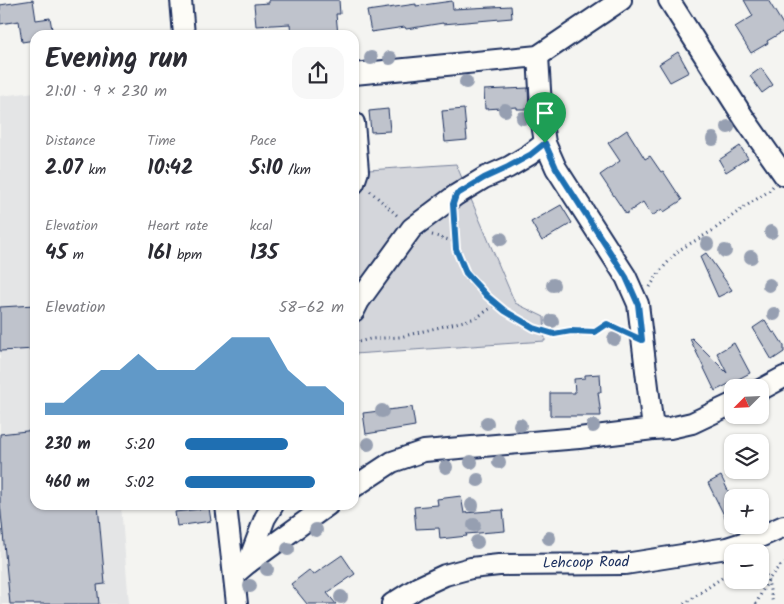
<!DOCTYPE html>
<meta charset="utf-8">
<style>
:root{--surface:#fff;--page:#f7f7f7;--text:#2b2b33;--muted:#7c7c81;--accent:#1f6fb2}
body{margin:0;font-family:Kalam,sans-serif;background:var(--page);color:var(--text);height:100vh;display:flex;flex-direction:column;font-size:19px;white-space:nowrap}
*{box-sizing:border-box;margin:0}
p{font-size:16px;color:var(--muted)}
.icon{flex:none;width:28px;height:28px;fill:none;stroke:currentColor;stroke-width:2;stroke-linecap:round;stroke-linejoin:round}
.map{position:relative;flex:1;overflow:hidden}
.details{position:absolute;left:30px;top:30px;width:329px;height:480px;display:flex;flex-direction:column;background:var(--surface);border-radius:15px;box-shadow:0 1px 4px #0004}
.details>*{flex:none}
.needle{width:32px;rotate:246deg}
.tools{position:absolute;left:724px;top:379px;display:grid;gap:10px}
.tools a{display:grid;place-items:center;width:45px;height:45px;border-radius:10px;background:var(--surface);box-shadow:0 1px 4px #0004;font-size:25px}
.pin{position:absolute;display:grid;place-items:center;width:42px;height:42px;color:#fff;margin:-51px -21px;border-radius:50% 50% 50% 0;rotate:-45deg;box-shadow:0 0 5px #0007}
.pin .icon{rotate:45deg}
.round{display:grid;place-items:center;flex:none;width:52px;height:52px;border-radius:15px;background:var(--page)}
.summary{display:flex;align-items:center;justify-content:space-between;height:85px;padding:0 15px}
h1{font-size:28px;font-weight:700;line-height:38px}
.stats{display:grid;grid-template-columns:repeat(3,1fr);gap:8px;height:85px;padding:5px 15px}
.stats div{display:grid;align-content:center}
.stats b{font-size:21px;font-weight:700}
.stats small{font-size:14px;font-weight:400}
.stats p{font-size:14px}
.chart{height:140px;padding:10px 15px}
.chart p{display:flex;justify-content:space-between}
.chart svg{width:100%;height:90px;margin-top:5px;fill:var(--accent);opacity:.7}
ul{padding:0 15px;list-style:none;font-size:16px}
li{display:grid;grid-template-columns:80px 60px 1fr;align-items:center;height:38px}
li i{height:12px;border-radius:6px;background:var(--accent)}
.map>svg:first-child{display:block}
.built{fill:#e4e5e6}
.green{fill:#d4d6db;stroke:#78829c}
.building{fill:#bfc3cc;stroke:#1b2f5e}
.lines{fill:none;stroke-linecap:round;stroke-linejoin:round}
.minor-casing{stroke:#1b2f5e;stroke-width:24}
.path{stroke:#1b2f5e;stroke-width:3;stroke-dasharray:1 4;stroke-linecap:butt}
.minor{stroke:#fdfcf7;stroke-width:20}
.tree{fill:#969fb1}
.route-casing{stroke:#fff;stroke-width:10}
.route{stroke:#1f6fb2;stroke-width:6}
.labels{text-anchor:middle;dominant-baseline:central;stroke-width:4;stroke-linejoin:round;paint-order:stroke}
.street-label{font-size:15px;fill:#1b2f5e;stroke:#fdfcf7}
</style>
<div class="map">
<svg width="784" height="604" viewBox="0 0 784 604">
<rect width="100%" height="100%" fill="#f4f4f1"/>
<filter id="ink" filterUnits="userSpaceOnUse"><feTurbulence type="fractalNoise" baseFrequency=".02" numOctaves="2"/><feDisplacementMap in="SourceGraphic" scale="10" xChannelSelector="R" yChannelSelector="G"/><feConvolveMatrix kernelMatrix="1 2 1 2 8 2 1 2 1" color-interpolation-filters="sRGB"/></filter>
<g filter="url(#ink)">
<polygon class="built" points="35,92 35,505 121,505 129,604 0,604 0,96"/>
<polygon class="green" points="456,164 515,303 544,317 545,341 354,354 354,171"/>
<g class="building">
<polygon points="33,0 36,20 50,18 53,35 35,35 35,40 22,42 19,21 0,24 0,5"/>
<polygon points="269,0 339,0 340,14 336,14 338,35 291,35 290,24 256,26 254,4 269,3"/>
<polygon points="744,0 768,0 784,26 784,31 767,41 768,43 751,53 735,27 753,16"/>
<polygon points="452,1 453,9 511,6 512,18 443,24 443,23 406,29 405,27 371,32 367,11 416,4 416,6"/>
<polygon points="678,52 689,72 670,82 659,64"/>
<polygon points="761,68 773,85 762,93 750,76"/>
<polygon points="528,88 529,109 517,109 517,107 485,109 484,90"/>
<polygon points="388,109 390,131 371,132 369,111"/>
<polygon points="464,109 467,140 445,142 442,111"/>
<polygon points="627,130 645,159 650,156 661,172 663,171 682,200 664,212 662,209 652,216 643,202 626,214 600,175 620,161 608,143"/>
<polygon points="740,146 748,158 726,172 719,160"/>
<polygon points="561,205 572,223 542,241 531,222"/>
<polygon points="706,253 732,290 718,297 700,257"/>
<polygon points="35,305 35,349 0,351 0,307"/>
<polygon points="765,320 773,333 775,332 784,346 784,352 772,360 753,328"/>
<polygon points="692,338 727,373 717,353 734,343 750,373 715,391 690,339"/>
<polygon points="600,374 601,392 598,392 601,416 550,416 550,393 575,393 574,379 585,378 585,375"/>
<polygon points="412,407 415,426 366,434 363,413"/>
<polygon points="35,430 35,505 98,505 105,584 97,585 99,604 10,604 0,503 0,434"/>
<polygon points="721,476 732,499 732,531 708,483"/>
<polygon points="461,496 464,513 503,510 505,531 466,534 467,536 440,539 439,528 416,529 414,507 438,505 437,499"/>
<polygon points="209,508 211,521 177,526 175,512"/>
<polygon points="342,555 355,574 327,593 336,604 307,604 291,584 309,570 313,575"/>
</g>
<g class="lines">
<g class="minor-casing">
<g id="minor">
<polyline points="181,0 184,35"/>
<polyline points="669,0 744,118 784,175"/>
<polyline points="538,56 542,123 545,143 556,168 626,277 638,304 653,429"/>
<polyline points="354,74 538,56 621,0"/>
<polyline points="354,123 358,171 354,183"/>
<polyline points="354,311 359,301 412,228 456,195 484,178 509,167 529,155 545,143"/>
<polyline points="760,390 784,377"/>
<polyline points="354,487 392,462 424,451 579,438 653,429 670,428 692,423 732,404"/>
<polyline points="226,505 237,604"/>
<polyline points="248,563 265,518 273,505"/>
<polyline points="234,575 248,563 328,505"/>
<polyline points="392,604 419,587 445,575 471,568 499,565 625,564 727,548 755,539 784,526"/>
</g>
</g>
<g class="path">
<polyline points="370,191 399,217"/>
<polyline points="454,218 456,249 466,273 487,296 505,311 534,328 554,333 571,331 595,332 607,324 623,331"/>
<polyline points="432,235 456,242"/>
<polyline points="650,287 660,271 679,250 712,231 743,208 769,191 773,186"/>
<polyline points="354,343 370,339 400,337 476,318 497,304"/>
<polyline points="760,556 768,581 773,604"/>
<polyline points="684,604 732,571"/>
<path d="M 756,604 C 763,590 770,573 784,563"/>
</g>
<use href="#minor" class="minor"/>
</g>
<g class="tree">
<circle cx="371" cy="58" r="7"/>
<circle cx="390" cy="58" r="7"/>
<circle cx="466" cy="82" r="7"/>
<circle cx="505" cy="110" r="7"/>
<circle cx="523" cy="118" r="7"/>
<circle cx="728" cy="127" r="7"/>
<circle cx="713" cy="139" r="7"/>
<circle cx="771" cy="232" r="7"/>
<circle cx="501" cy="239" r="7"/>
<circle cx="707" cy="244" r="7"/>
<circle cx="725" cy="251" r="7"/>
<circle cx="751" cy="257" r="7"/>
<circle cx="553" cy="285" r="7"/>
<circle cx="769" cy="285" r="7"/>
<circle cx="774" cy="314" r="7"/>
<circle cx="552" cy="321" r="7"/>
<circle cx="614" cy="339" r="7"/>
<circle cx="382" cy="411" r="7"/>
<circle cx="487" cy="423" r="7"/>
<circle cx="520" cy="425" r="7"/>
<circle cx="593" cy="426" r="7"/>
<circle cx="368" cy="444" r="7"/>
<circle cx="471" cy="462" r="7"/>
<circle cx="499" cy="462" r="7"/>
<circle cx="446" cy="467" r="7"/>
<circle cx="478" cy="480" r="7"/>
<circle cx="472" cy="505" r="7"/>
<circle cx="474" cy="525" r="7"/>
<circle cx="316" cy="530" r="7"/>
<circle cx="549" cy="538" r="7"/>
<circle cx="477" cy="542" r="7"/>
<circle cx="288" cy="549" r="7"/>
<circle cx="267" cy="569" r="7"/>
<circle cx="250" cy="586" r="7"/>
<circle cx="341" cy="597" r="7"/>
</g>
</g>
<g class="lines" filter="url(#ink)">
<g class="route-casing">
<polygon id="route" points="545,143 556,168 626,277 638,304 642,340 607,324 595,332 571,331 554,334 534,328 505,311 487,296 466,273 456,249 453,204 456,195 484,178 508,167 530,155"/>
</g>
<use href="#route" class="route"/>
</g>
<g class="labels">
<g class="street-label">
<text transform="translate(586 563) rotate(-1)">Lehcoop Road</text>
</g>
</g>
</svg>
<div class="tools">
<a><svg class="needle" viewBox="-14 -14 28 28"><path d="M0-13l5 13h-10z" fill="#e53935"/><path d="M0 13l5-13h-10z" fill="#7c7c81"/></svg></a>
<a><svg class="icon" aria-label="layers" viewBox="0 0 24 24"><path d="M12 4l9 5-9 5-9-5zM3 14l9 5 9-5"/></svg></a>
<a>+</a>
<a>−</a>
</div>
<div class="pin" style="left:545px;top:143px;background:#1e9e55"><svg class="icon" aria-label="arrive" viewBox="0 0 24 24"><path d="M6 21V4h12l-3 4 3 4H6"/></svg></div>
<section class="details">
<div class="summary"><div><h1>Evening run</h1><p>21:01 · 9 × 230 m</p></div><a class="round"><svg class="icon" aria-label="share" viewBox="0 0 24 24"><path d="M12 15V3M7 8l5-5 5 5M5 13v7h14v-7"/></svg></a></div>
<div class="stats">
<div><p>Distance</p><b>2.07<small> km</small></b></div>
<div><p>Time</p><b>10:42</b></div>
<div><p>Pace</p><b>5:10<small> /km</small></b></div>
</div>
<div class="stats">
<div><p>Elevation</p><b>45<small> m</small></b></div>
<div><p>Heart rate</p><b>161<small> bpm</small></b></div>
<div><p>kcal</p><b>135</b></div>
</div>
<div class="chart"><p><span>Elevation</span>58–62 m</p>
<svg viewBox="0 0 160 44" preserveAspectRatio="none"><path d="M0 44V38L10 38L20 30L30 22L40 22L50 14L60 22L70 22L80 22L90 14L100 6L110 6L120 6L130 22L140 30L150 30L160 38V44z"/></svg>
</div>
<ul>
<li><b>230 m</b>5:20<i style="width:65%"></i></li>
<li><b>460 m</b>5:02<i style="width:82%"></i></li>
</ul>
</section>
</div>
